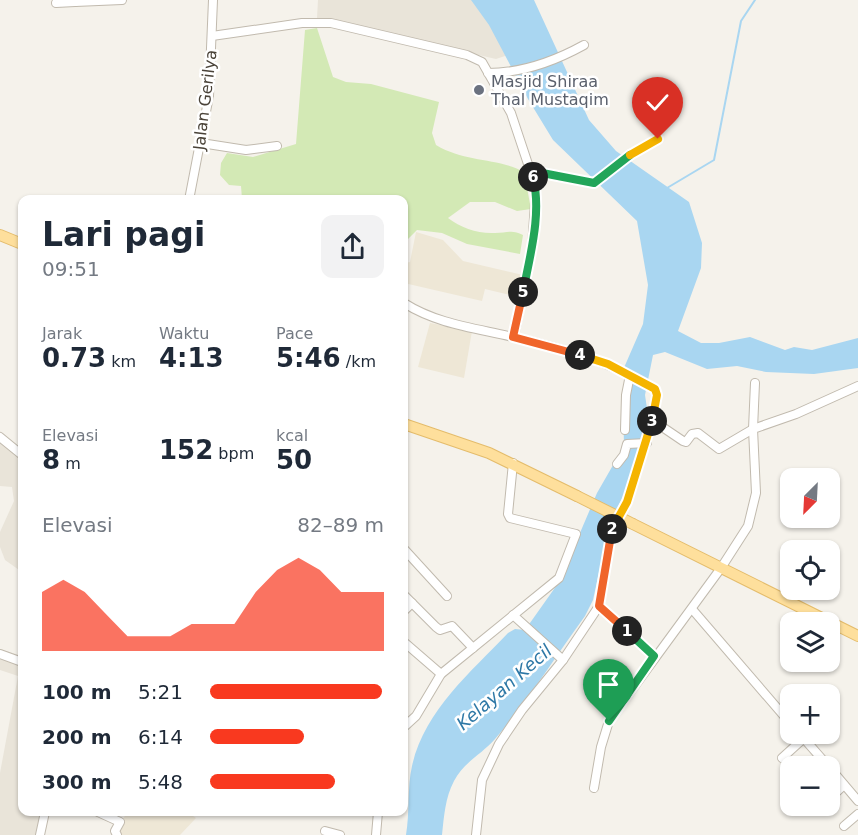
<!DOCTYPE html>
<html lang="id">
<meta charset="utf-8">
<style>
:root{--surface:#fff;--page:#f2f2f3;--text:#1f2937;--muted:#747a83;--accent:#f9391f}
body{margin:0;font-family:"DejaVu Sans",sans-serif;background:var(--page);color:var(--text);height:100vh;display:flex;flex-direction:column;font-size:22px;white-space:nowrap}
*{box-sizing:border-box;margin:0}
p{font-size:20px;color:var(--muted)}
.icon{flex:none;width:33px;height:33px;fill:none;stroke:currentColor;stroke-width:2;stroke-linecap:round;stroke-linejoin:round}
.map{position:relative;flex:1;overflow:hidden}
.side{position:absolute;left:18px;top:195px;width:390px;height:621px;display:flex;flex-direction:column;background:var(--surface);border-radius:12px;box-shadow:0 2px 4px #0004}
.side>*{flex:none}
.needle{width:39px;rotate:204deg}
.fabs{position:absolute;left:780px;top:468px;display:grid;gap:12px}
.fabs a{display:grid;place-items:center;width:60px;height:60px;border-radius:12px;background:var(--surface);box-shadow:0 2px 4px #0004;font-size:30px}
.pin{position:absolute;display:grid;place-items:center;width:51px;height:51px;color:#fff;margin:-62px -26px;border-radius:50% 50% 50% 0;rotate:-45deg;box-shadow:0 0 6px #0007}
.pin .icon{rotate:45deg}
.km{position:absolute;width:30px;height:30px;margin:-15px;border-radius:50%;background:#222;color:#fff;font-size:16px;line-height:30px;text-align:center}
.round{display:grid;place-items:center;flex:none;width:63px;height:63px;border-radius:12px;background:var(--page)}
.headline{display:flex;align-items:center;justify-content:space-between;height:102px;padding:0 24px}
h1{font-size:33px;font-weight:700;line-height:45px}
.figures{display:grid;grid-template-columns:repeat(3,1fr);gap:9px;height:102px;padding:6px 24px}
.figures div{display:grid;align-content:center}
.figures b{font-size:26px;font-weight:700}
.figures small{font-size:16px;font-weight:400}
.figures p{font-size:16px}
.chart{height:168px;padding:12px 24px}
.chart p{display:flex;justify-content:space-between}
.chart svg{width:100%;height:108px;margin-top:6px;fill:var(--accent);opacity:.7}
ul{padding:0 24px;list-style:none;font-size:20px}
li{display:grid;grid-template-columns:96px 72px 1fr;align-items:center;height:45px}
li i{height:15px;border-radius:8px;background:var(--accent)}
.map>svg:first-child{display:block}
.residential{fill:#e9e4d9}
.education{fill:#eee7d6}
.green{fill:#d3e9b5}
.water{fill:#a9d6f1}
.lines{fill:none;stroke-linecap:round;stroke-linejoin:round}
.stream{stroke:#a9d6f1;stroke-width:2}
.minor-casing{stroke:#c1baae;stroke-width:10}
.major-casing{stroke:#e4bc6b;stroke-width:12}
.minor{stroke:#fff;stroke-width:8}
.major{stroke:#fedf9c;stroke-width:10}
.major-bridge-casing{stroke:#e4bc6b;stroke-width:12;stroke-linecap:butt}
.major-bridge{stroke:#fedf9c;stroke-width:10}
.split-1-casing{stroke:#fff;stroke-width:12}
.split-2-casing{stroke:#fff;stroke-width:12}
.split-3-casing{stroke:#fff;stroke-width:12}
.split-4-casing{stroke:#fff;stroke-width:12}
.split-5-casing{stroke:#fff;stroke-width:12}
.split-6-casing{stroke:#fff;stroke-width:12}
.split-7-casing{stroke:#fff;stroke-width:12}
.split-8-casing{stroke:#fff;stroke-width:12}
.split-1{stroke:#22a559;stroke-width:8}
.split-2{stroke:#f0652b;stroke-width:8}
.split-3{stroke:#f5b400;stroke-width:8}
.split-4{stroke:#f5b400;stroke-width:8}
.split-5{stroke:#f0652b;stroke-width:8}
.split-6{stroke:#22a559;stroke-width:8}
.split-7{stroke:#22a559;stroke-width:8}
.split-8{stroke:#f5b400;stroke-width:8}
.worship-dot{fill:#6b7280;stroke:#fff;stroke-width:2}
.labels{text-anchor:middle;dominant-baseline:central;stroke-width:5;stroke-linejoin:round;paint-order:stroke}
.worship-label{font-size:16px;fill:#5b616d;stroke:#fff;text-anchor:start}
.street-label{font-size:16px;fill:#4a4339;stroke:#fff}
.water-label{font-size:18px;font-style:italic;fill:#2e78a6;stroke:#fff}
</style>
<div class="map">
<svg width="858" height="835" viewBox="0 0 858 835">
<rect width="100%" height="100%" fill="#f5f2eb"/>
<g class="residential">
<polygon points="318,0 487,0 508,55 496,59 317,18"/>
<polygon points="0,431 22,450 22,572 5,560 0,547 0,532 14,501 12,487 0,486"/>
<polygon points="0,649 22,656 22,812 42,812 36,835 0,835 0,773 18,676 0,670"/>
</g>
<g class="education">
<polygon points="416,232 443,240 463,261 523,275 518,297 485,289 482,301 404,283 404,263 410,262"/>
<polygon points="430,323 472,331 464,378 418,367"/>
<polygon points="128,812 187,812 196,818 180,835 115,835 112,833"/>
</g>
<path class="green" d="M 317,28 L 333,77 L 346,82 L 371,84 L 439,102 L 432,133 L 436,145 C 466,163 496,157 524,172 L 531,209 L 517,211 L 495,202 L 470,202 L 448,218 C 461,228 478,234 495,233 C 507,233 512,229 523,235 L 520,254 L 467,244 L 442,233 L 417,230 L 408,239 L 404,248 L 404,200 L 242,199 L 241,186 L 229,185 L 220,175 L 221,163 L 227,153 L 253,157 L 296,144 L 305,30 Z"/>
<path class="water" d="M 471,0 L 534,0 L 589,120 L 616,151 L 689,202 L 702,243 L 701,268 L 678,331 L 701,343 L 719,343 L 750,337 L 785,350 L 794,347 L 812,350 L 858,338 L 858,368 L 814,374 L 766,372 L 737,366 L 707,369 L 665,352 L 653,355 L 645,395 L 649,422 L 633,475 L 609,526 L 593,600 L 585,616 C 555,657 528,701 495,739 C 482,754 464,762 454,781 C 445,798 444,817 442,835 L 406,835 C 410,812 407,788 412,766 C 424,711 471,672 508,633 L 515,629 L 525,630 L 559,582 L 597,493 L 624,446 L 623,400 L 627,380 L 623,370 L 643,324 L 648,285 L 637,221 L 553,140 L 528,99 L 489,25 Z"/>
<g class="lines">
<polyline class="stream" points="667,188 714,160 741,21 755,0"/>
<g class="minor-casing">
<g id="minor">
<polyline points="75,0 75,2 122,0"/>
<polyline points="56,3 75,2"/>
<polyline points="212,36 302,23 331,23 467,55 482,62 511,113 536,188 532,247 514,337"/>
<path d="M 488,73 C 521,73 555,61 584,45"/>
<polyline points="201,143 246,150 277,146"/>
<polyline points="532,171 594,183 627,157 658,139"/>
<polyline points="189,200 209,96 213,0"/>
<path d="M 404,303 C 437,324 475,328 513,337 C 562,348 612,362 655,389 L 657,395 L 652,420 L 683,441 L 686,442 L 692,434 L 698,433 L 719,449 L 753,429 L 796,414 L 858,386"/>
<polyline points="625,430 626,395 630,375"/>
<polyline points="0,437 22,455"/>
<polyline points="617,464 624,455 627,444 647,443"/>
<polyline points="404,549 447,596"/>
<polyline points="404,595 436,627 440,630 452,626 473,648"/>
<polyline points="599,606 654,656"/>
<polyline points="692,609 790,723"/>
<polyline points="404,611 412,603"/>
<polyline points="513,615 563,660"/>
<polyline points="404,642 441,674"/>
<polyline points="0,654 22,662"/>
<polyline points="404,727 416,716 441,674 559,578 576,534 510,518 508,514 513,463"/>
<polyline points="800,734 828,766"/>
<polyline points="782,758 804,738"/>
<polyline points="830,768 858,801"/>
<polyline points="594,788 601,747 609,721 721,568 748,526 756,493 753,429 755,383"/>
<polyline points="830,798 844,785"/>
<polyline points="98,812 120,822 115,831 117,835"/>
<polyline points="844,826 858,814"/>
<polyline points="325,831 340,835"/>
<polyline points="40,835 45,812"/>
<polyline points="376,835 378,812"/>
<polyline points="476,835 482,780 499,744 522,710 563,660 599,606 611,530 627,502 652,420"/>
</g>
</g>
<g class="major-casing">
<g id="major">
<polyline points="0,235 22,244"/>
<polyline points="404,424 489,453 577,496"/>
<polyline points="633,524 858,636"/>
</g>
</g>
<use href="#minor" class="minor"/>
<use href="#major" class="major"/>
<g class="major-bridge-casing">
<polyline id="major-bridge" points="577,496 633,524"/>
</g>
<use href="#major-bridge" class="major-bridge"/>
</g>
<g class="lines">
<g class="split-1-casing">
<polyline id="split-1" points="609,721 654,656 627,631"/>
</g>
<g class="split-2-casing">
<polyline id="split-2" points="612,529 599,606 627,631"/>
</g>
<g class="split-3-casing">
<polyline id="split-3" points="612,529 627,502 652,421"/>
</g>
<g class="split-4-casing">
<polyline id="split-4" points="580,355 608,364 655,389 657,395 652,421"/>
</g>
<g class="split-5-casing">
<polyline id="split-5" points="523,292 513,337 580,355"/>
</g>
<g class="split-6-casing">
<path id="split-6" d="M 523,292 C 530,255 542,214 533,177"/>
</g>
<g class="split-7-casing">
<polyline id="split-7" points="533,177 532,171 594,183 630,155"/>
</g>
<g class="split-8-casing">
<polyline id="split-8" points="630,155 658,139"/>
</g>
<use href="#split-1" class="split-1"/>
<use href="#split-2" class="split-2"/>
<use href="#split-3" class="split-3"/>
<use href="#split-4" class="split-4"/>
<use href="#split-5" class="split-5"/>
<use href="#split-6" class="split-6"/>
<use href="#split-7" class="split-7"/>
<use href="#split-8" class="split-8"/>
</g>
<circle class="worship-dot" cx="479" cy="90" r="6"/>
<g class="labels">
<g class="worship-label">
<text x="491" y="81">Masjid Shiraa<tspan x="491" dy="18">Thal Mustaqim</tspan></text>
</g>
<g class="street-label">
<text transform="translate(205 100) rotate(-83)">Jalan Gerilya</text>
</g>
<g class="water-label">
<text transform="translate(504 687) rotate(-41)">Kelayan Kecil</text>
</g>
</g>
</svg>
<div class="fabs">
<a><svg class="needle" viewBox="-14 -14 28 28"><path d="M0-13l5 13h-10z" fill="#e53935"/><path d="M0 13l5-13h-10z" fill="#747a83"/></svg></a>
<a><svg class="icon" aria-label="locate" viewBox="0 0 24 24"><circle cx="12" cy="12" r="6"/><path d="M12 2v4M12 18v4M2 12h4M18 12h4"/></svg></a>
<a><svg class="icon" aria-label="layers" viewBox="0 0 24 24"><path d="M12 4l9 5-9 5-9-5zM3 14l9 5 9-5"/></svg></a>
<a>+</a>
<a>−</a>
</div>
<div class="pin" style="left:609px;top:721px;background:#1e9e55"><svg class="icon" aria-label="arrive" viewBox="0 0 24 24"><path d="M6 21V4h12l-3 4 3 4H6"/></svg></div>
<div class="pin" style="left:658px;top:139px;background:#d93025"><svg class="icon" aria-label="check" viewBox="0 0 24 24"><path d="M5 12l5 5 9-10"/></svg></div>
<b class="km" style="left:627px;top:631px">1</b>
<b class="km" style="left:612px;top:529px">2</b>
<b class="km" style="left:652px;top:421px">3</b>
<b class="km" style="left:580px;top:355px">4</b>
<b class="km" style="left:523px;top:292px">5</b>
<b class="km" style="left:533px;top:177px">6</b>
<section class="side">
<div class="headline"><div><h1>Lari pagi</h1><p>09:51</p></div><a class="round"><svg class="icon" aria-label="share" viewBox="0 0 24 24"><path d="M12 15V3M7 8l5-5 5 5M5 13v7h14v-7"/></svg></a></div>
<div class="figures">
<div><p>Jarak</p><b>0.73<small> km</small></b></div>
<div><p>Waktu</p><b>4:13</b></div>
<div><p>Pace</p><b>5:46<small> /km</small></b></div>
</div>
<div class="figures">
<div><p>Elevasi</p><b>8<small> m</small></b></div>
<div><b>152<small> bpm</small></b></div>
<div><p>kcal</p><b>50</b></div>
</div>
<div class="chart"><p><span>Elevasi</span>82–89 m</p>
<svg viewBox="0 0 160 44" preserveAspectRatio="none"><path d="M0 44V20L10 15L20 20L30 29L40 38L50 38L60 38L70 33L80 33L90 33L100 20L110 11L120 6L130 11L140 20L150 20L160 20V44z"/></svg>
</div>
<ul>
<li><b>100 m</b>5:21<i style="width:99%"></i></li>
<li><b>200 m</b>6:14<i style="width:54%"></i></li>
<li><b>300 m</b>5:48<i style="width:72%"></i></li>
</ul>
</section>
</div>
